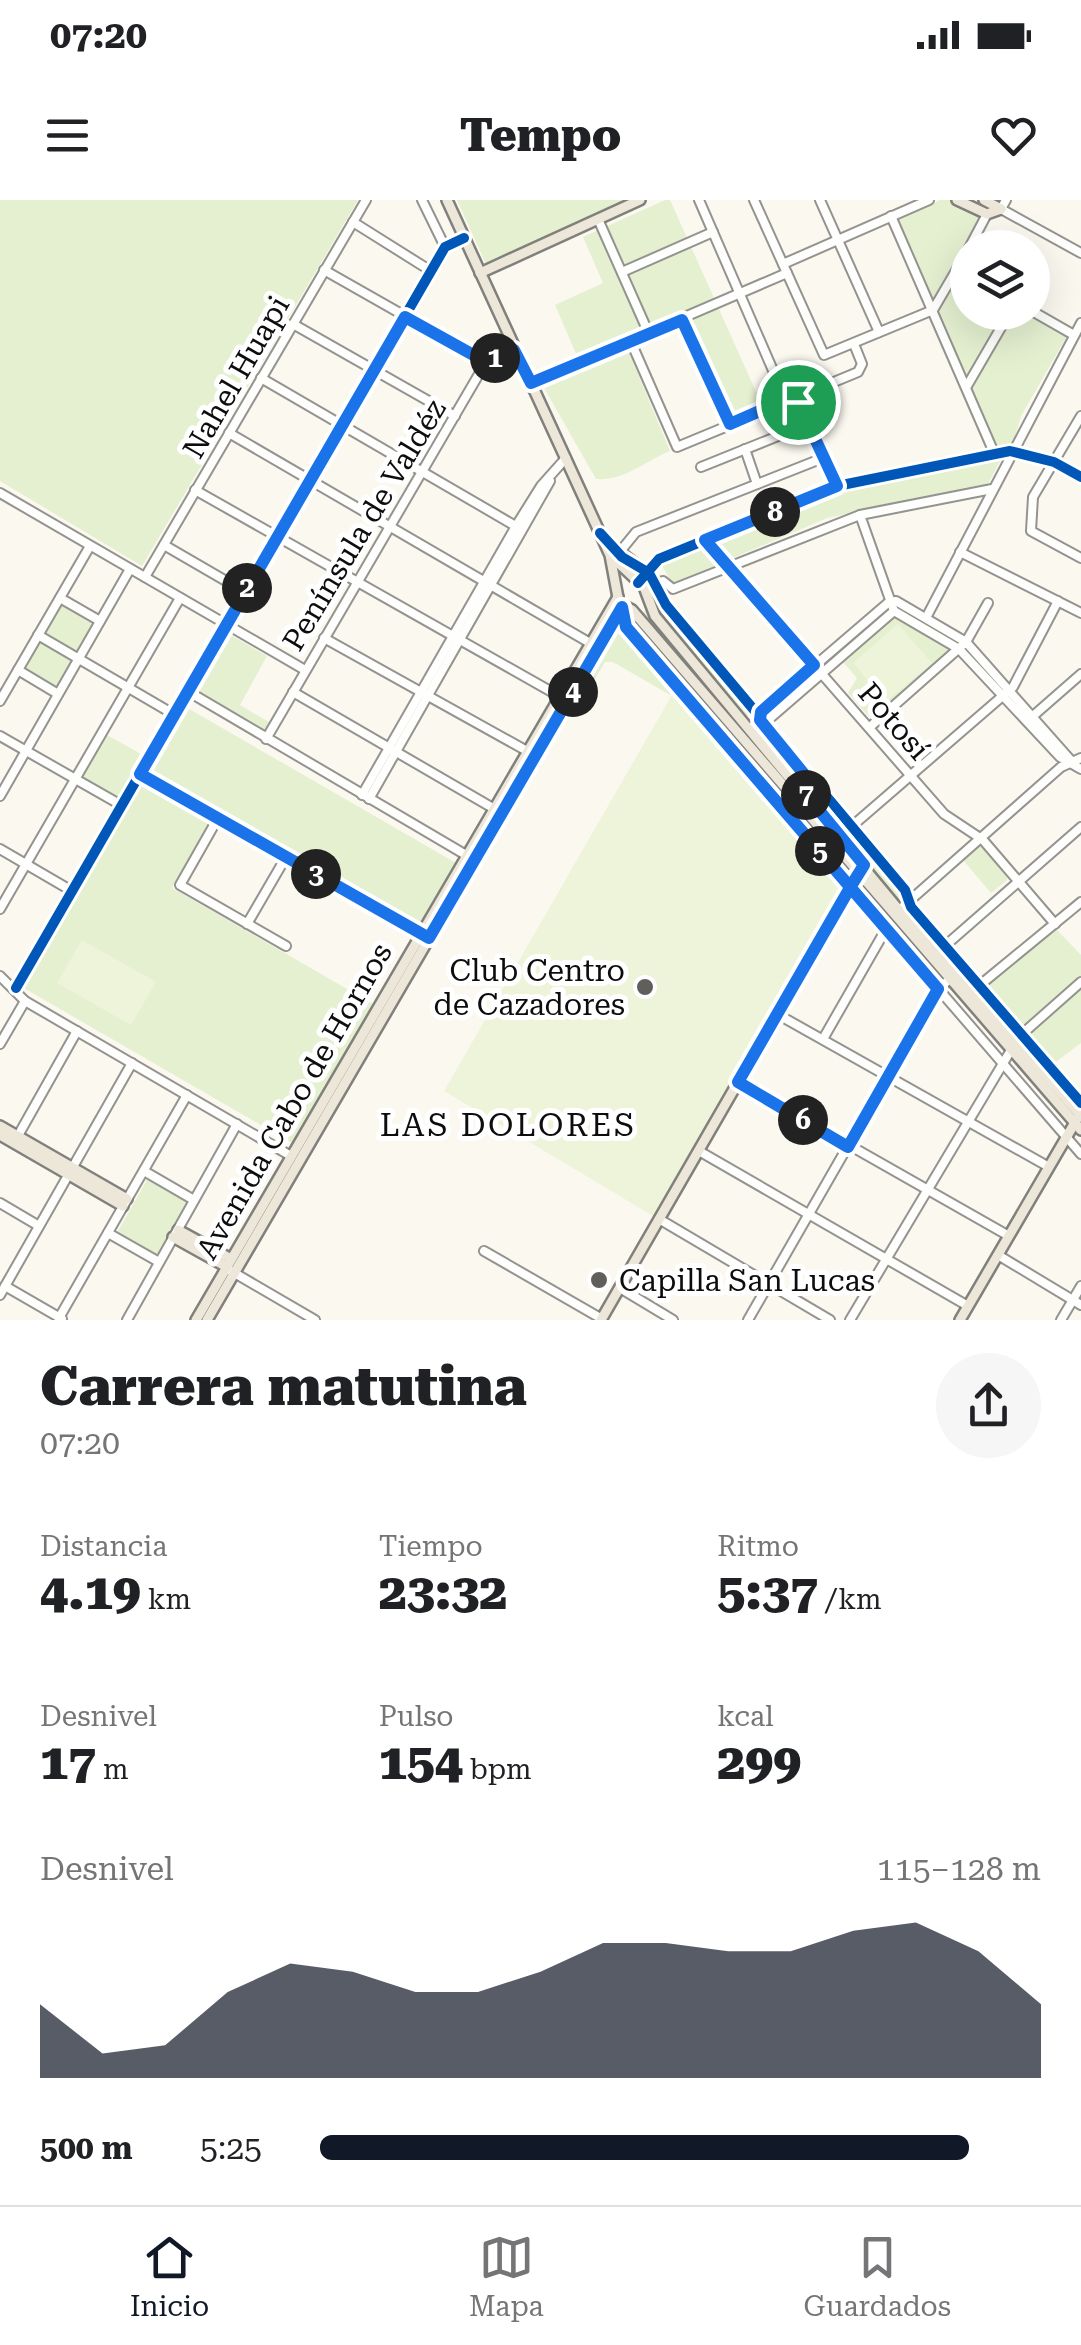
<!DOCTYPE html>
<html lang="es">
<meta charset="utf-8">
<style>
:root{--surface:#fff;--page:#f6f6f6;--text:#202124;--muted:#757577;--line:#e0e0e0;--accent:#111827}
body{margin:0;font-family:"Roboto Serif",serif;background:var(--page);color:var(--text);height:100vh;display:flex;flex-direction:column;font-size:38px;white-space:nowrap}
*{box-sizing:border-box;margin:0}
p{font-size:32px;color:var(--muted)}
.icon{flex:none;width:55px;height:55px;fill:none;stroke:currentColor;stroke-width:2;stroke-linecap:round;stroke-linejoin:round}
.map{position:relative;height:1120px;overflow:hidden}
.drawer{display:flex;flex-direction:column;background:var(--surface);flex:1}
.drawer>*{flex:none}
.controls{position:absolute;left:950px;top:30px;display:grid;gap:20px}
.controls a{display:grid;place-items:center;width:100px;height:100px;border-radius:50%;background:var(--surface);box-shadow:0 10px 40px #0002;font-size:50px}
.pin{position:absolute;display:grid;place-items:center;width:85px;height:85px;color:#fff;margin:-42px;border:5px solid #fff;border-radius:50%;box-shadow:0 2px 10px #0007}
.km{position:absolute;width:50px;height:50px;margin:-25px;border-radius:50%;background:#222;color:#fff;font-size:28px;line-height:50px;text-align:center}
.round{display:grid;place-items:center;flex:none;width:105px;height:105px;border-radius:52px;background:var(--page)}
.summary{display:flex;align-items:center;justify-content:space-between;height:170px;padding:0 40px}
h1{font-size:55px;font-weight:800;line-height:75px}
.figures{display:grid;grid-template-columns:repeat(3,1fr);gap:15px;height:170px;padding:10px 40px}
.figures div{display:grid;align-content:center}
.figures b{font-size:50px;font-weight:800}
.figures small{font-size:28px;font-weight:400}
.figures p{font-size:28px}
.chart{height:280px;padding:20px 40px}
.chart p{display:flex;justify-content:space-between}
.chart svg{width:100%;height:180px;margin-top:10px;fill:var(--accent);opacity:.7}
ul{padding:0 40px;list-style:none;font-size:32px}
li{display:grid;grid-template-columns:160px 120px 1fr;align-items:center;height:75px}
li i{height:25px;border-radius:12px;background:var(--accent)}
.status{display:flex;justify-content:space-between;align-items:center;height:70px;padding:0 50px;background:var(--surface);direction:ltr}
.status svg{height:28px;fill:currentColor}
header{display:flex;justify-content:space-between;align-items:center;height:130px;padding:0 40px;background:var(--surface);font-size:45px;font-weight:800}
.menu{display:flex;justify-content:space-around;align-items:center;height:140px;border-top:2px solid var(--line);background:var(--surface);font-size:28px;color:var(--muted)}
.menu a{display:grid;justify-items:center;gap:5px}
.menu .current{color:var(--accent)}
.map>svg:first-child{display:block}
.green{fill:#e4f0d0}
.pitch{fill:#eef4da}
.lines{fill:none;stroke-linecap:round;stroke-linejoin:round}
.minor-casing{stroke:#94938f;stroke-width:12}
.major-casing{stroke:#81807c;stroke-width:14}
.minor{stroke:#fefefd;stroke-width:8}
.major{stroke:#ece7d8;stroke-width:9}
.cycleway-casing{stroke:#fff;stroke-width:16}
.cycleway{stroke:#0057b8;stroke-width:10}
.route-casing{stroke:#fff;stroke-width:20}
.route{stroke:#1a73e8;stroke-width:12}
.poi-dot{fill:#605f5c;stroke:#fff;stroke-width:4}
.labels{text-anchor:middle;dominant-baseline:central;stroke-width:10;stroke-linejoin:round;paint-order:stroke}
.street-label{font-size:30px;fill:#0d0d0d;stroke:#fff}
.poi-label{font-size:30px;fill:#0d0d0d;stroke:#fff;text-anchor:end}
.neighbourhood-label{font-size:32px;letter-spacing:2.5px;fill:#0d0d0d;stroke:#fff}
</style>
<div class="status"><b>07:20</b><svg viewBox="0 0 49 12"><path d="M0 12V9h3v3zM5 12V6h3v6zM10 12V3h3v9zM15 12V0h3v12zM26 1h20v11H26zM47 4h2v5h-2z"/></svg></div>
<header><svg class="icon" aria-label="menu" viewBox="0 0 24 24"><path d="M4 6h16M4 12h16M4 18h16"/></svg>Tempo<svg class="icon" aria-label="heart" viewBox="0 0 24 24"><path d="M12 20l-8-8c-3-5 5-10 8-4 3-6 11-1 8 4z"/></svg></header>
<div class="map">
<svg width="1081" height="1120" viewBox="0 0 1081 1120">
<rect width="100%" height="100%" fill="#fbf8f0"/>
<g class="green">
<polygon points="0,0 358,0 142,366 0,281"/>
<polygon points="457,0 623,0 486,64"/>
<polygon points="665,0 670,0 762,205 733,218 685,110 578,158 555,105 603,83 583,37"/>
<polygon points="940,0 954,0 984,14 933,103 897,20"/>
<polygon points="958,73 967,79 968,112 1026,113 1067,136 1021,216 1012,247 993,254 934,115"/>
<path d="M 628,150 L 670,251 C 643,262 625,281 596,279 L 543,186 Z"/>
<polygon points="998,256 1001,259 987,286 827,318 672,384 662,365 772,314 849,288"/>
<polygon points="656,393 666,411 750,513 746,518 660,417 651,394"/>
<polygon points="62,403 95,423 77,453 44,434"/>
<polygon points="648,407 860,663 854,668 641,415"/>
<polygon points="893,417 949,450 872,520 848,493 857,478 842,461"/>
<polygon points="638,422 855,675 849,682 628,423"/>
<polygon points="616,430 625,430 675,486 670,495 613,462 605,462 582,501 576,498"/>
<polygon points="227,433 267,456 240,505 269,522 265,533 194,493"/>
<polygon points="40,440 74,459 56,489 23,470"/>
<polygon points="184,506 456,663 418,729 215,612 172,688 373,804 292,943 22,787"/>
<polygon points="105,534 143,555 117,600 80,578"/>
<polygon points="811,588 899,692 899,707 807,591"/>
<polygon points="980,646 1007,673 1007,680 991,693 963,660"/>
<polygon points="862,684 942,777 937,786 854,692"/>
<polygon points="1056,729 1081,755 1081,843 1053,864 982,788"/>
<polygon points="148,978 190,1002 158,1057 117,1033"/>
</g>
<g class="pitch">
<polygon points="898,424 932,463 886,502 853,463"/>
<polygon points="677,486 848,683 653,1016 444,891"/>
<polygon points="82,740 156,782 131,825 57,783"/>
</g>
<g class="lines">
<g class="minor-casing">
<g id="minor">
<polyline points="422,0 445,47"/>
<polyline points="699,0 778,182 799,203 837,286"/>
<polyline points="754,0 824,155 933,110 968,50"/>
<polyline points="820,0 879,132"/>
<polyline points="1006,0 1001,9 1081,53"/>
<polyline points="891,16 995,255"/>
<polyline points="598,19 649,134"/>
<polyline points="353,22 431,71"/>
<polyline points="969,48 987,14"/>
<polyline points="783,64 929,0"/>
<polyline points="324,70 486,162"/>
<polyline points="622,72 713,32"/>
<polyline points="1032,111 1074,135"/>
<polyline points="682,119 730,224"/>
<polyline points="293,124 455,216"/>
<polyline points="631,142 677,247 858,172 862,164 854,144"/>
<polyline points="261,178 519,328"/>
<polyline points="531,183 787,73"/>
<polyline points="967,186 1010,112"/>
<polyline points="1081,216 1033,297 1031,331 1081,358"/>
<polyline points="229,233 590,443"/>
<polyline points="745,249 757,284"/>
<polyline points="701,267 808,224"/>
<polyline points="195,290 559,496"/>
<polyline points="0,293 305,470"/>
<polyline points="860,315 894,411 959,449 1060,557 1081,569"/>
<polyline points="606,340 649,373 666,405 905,690 911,707 1081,903"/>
<polyline points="705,340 944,614 983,640 1055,724"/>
<polyline points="164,345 245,392"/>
<polyline points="960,352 1081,413"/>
<polyline points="618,354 636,332 823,258"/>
<polyline points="649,373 659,359 837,286 1010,251 1054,262 1081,277"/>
<polyline points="145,377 366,0"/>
<polyline points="644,387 663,381 673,389 860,315 992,289"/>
<polyline points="60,398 100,421"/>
<polyline points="626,410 626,427 1081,954"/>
<polyline points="927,416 1081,123"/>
<polyline points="38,435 175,515"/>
<polyline points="324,438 527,551"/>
<polyline points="18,470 58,494"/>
<polyline points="189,492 466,655"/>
<polyline points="293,492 498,611"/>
<polyline points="0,501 90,346"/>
<polyline points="1033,516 1081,474"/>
<polyline points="763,517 761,512 889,402 896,401 966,442 1074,564"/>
<polyline points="871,526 966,442 988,403"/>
<polyline points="750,529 763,517 768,520 894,411"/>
<polyline points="0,536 121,605"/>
<polyline points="266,539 486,162 514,150"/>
<polyline points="140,574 423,735"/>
<polyline points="362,595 516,326 541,286 566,258"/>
<polyline points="0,596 130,369"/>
<polyline points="369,599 550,281"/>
<polyline points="218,618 180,685 286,746"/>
<polyline points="851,627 1013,487 1058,401"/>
<polyline points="0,649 72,691"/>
<polyline points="0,709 180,398"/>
<polyline points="898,711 1061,567 1081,558"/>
<polyline points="247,724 286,657"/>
<polyline points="946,745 1081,627"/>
<polyline points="0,776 25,801 291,956"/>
<polyline points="980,785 1081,702"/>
<polyline points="16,788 445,47 464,38"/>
<polyline points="777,814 1049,967"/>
<polyline points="1021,835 1081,782"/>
<polyline points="823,839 886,729"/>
<polyline points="0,844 25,801"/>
<polyline points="738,882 1009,1036"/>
<polyline points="15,941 77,831"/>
<polyline points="699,951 968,1106"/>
<polyline points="144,971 194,1000"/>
<polyline points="0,1003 39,1026"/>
<polyline points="659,1019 830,1120"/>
<polyline points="108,1033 159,1062"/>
<polyline points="484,1051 602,1119"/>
<polyline points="998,1055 1081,1105"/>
<polyline points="226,1068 315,1120"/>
<polyline points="5,1086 62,1119"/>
<polyline points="620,1088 673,1120"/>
<polyline points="0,1095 132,863"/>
<polyline points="59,1118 187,895"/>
<polyline points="127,1120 237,924"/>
<polyline points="748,1120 938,789 950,779"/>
<polyline points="850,1120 1011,850"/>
<polyline points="1061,1120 1081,1086"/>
</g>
</g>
<g class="major-casing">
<g id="major">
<polyline points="447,0 610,355 619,403 632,410 1081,930"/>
<polyline points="957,0 987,14 1001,9"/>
<polyline points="984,0 1001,9"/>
<polyline points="480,73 640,0"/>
<polyline points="613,358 644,387 655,416 899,710 1081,916"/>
<polyline points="0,926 127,999"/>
<polyline points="0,935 123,1006"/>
<polyline points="178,1030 231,1059"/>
<polyline points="173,1037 227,1067"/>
<polyline points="196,1120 618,397"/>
<polyline points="207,1120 622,407"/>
<polyline points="601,1120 859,672"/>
<polyline points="960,1120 1077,919"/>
</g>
</g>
<use href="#minor" class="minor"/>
<use href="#major" class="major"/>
<g class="cycleway-casing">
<g id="cycleway">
<polyline points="600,333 622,357 649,373 666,405 905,690 911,707 1081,903"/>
<polyline points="638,383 659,359 837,286 1010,251 1054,262 1081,277"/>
<polyline points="16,788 445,47 464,38"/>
</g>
</g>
<use href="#cycleway" class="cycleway"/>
</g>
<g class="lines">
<g class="route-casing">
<polyline id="route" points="798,202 794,196 730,224 682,120 531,183 514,150 486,162 405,117 140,574 429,738 622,407 626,427 938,789 848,947 738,882 851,686 864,665 804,592 804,574 760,520 761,512 814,465 705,340 837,286 798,202"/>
</g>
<use href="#route" class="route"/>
</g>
<g class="poi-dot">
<circle cx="645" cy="787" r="10"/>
<circle cx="599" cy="1080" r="10"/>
</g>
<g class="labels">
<g class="street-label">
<text transform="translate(236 177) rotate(-60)">Nahel Huapi</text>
<text transform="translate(364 325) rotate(-59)">Península de Valdéz</text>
<text transform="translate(894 521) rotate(49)">Potosí</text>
<text transform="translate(294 901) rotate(-60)">Avenida Cabo de Hornos</text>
</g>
<g class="poi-label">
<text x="625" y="770">Club Centro<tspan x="625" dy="34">de Cazadores</tspan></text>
<text x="619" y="1080" text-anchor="start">Capilla San Lucas</text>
</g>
<g class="neighbourhood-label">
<text x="508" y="925">LAS DOLORES</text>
</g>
</g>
</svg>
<div class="controls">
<a><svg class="icon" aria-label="layers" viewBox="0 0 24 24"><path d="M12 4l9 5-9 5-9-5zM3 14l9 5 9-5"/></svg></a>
</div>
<div class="pin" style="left:798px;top:202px;background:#1e9e55"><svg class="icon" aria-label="arrive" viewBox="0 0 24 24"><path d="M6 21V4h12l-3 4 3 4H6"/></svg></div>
<b class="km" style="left:495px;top:158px">1</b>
<b class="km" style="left:247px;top:388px">2</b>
<b class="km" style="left:316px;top:674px">3</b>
<b class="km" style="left:573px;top:492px">4</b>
<b class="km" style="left:820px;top:651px">5</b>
<b class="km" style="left:803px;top:920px">6</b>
<b class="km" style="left:806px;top:595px">7</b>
<b class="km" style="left:775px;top:312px">8</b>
</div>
<section class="drawer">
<div class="summary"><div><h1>Carrera matutina</h1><p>07:20</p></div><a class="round"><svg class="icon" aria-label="share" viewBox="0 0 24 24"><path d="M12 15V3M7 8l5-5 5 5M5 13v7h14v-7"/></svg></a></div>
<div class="figures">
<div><p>Distancia</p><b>4.19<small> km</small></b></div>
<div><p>Tiempo</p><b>23:32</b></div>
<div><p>Ritmo</p><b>5:37<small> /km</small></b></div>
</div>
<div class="figures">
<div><p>Desnivel</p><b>17<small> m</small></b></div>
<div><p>Pulso</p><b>154<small> bpm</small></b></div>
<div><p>kcal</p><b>299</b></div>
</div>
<div class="chart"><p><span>Desnivel</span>115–128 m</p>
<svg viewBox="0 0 160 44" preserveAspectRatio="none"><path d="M0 44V26L10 38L20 36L30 23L40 16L50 18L60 23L70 23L80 18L90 11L100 11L110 13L120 13L130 8L140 6L150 13L160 26V44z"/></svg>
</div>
<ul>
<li><b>500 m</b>5:25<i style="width:90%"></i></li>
</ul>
</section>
<nav class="menu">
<a class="current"><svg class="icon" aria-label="home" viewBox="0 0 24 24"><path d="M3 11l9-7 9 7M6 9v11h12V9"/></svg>Inicio</a>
<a><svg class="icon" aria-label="map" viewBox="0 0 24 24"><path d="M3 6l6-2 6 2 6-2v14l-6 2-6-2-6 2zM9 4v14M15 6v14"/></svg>Mapa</a>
<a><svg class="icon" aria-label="saved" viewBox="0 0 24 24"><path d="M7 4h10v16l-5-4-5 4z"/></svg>Guardados</a>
</nav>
